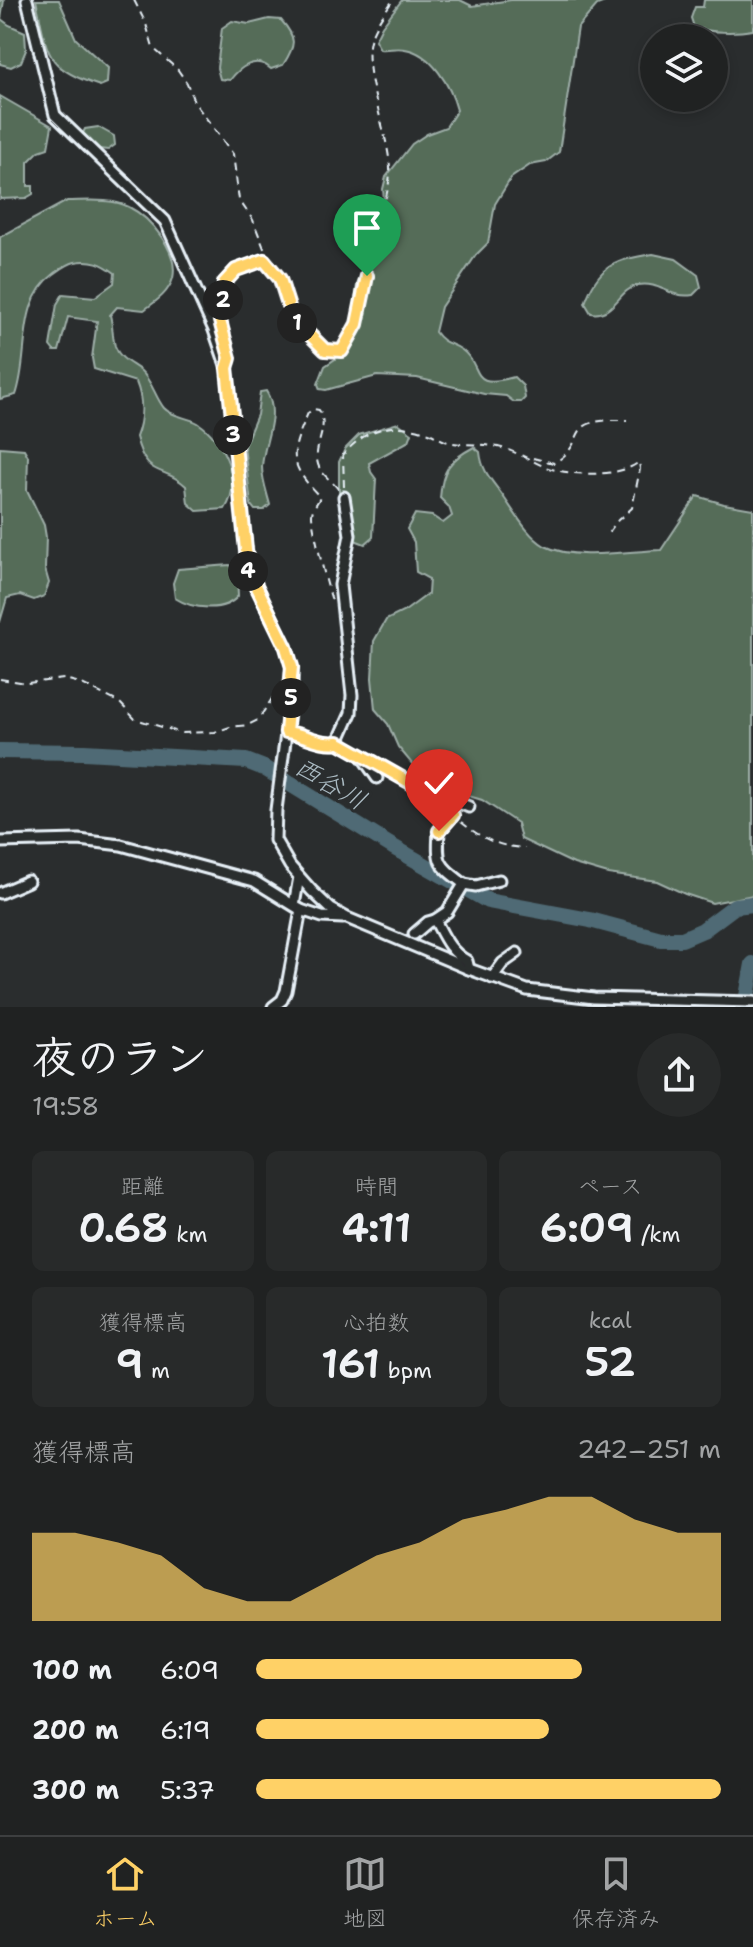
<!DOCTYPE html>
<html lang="ja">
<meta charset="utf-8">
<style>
:root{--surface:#202222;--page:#282a2a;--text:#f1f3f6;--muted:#a2a4a5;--line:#3d3f40;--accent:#ffd166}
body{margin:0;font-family:"Shantell Sans","Klee One",sans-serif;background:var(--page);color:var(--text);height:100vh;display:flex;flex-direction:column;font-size:30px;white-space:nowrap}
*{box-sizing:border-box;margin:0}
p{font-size:26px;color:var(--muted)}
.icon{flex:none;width:44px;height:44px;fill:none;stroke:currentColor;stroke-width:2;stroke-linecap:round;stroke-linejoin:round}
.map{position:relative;height:1007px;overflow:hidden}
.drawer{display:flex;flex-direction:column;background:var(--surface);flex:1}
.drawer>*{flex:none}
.fabs{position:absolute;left:640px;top:24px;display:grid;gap:16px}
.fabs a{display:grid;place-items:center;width:88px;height:88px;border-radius:50%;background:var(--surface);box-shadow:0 4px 12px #0003,0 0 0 2px var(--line);font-size:40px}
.pin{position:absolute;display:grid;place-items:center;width:68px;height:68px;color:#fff;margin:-82px -34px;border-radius:50% 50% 50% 0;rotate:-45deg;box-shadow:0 0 8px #0007}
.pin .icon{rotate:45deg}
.km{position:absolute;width:40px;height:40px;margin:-20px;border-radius:50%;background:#222;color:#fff;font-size:22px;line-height:40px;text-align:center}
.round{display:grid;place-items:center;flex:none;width:84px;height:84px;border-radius:42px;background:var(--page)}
.headline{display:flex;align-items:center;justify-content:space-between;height:136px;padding:0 32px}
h1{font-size:44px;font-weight:600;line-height:60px}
.figures{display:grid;grid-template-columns:repeat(3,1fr);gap:12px;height:136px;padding:8px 32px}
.figures div{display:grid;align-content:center;border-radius:12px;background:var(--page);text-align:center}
.figures b{font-size:40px;font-weight:600}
.figures small{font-size:22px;font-weight:400}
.figures p{font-size:22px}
.chart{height:224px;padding:16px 32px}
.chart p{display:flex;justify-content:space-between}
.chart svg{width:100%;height:144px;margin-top:8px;fill:var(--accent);opacity:.7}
ul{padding:0 32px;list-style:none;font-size:26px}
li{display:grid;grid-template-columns:128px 96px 1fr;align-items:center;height:60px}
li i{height:20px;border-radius:10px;background:var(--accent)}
.tab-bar{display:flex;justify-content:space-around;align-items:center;height:112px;border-top:2px solid var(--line);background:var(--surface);font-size:22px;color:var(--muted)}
.tab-bar a{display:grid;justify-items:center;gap:4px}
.tab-bar .current{color:var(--accent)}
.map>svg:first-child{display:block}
.green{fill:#546c59;stroke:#9eaea8;stroke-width:2}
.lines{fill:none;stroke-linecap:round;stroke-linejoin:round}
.river{stroke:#4f6a74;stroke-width:16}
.street-casing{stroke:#e8f1f8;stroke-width:15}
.path{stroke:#e8f1f8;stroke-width:2;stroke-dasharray:8 6;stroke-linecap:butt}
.street{stroke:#2a2d2e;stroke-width:9}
.route-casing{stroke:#fff;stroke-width:16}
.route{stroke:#ffd166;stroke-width:10}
.labels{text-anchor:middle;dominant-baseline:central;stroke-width:6;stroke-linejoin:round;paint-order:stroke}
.water-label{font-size:26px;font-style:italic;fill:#abbbc3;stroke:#2a2d2e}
</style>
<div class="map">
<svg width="753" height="1007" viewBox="0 0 753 1007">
<rect width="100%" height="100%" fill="#2a2d2e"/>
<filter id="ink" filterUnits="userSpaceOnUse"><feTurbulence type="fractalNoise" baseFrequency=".0125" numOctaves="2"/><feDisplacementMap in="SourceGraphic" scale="16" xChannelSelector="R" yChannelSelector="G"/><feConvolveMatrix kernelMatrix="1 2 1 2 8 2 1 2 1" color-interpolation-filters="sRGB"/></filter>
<g filter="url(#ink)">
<g class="green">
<polygon points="0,0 4,0 1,19 9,25 25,32 26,50 21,62 11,67 0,64"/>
<path d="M 36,0 L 59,0 L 76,39 L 108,68 L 107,83 L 100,86 C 43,68 48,53 36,0 Z"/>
<path d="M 402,0 L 460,0 L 472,6 L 511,0 L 610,0 L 597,5 L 578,27 L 559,152 L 546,162 L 530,165 L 511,178 L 495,204 L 488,243 L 476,255 L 441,307 L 435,332 C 444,345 451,342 462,350 C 485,367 467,390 514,377 L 523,386 L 525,398 L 521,402 L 514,402 L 506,396 L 484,394 L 417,378 L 377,376 L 326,390 L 320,389 L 318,384 L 325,366 L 335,359 L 344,344 L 352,326 L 357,285 L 363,270 L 381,251 L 387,234 L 383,189 L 386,177 L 412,144 L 427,134 L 446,127 L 457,110 C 451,87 432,53 405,49 C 397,47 388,50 380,49 L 375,40 L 382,26 Z"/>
<path d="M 704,0 L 753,0 L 753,30 C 736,33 710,33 694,27 L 691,18 L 695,7 L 703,7 Z"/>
<path d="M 269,19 L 281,20 C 297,38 296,45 283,65 L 271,69 C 256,55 240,67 230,80 L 220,79 L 217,68 L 222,28 L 232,21 L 249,24 Z"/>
<polygon points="0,96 52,126 48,148 39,151 28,162 28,186 33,186 33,194 26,198 0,199"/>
<polygon points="98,127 114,136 115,145 108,150 99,149 82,135 85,129"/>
<path d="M 67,201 C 86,201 112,198 129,207 C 151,218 179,252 173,278 C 169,293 155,302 144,310 L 117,307 L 110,315 C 113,326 112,336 115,346 C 120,360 131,363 141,371 C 152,381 155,397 164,408 C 172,417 188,417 198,423 C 224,440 243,482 225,509 L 197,511 L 188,503 L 186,486 C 163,464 147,481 136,437 C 143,419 143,399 136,382 L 94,369 L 92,358 L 97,321 L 68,317 L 59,351 L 54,351 L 50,346 L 57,304 L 63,294 L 95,297 L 114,283 L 115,273 C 102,263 92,259 75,262 C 67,264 61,269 54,274 C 16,302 30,356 16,395 L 0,399 L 0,237 Z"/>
<path d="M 653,254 L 676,259 L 698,275 L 701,287 L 693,295 C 669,299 661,281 638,285 C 618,290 614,317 591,313 L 585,303 C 598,265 615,260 653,254 Z"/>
<path d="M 266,391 C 281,414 263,442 262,467 C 262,479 267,493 270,505 L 264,510 L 255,510 L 251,505 L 244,446 L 257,415 L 260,392 Z"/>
<polygon points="398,423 412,433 409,441 369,463 371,472 376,479 373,537 365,544 352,539 339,499 339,462 345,449 359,435"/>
<polygon points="0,447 24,449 28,456 27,490 44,525 46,537 45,569 49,583 44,596 34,600 20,595 7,598 0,622"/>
<path d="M 474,447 L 480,452 C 482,473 494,482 505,499 C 516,515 529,537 545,546 C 575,561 627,551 661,550 L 697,496 L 724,504 L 753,509 L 753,895 L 712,903 L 685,894 L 657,881 L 608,874 L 574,864 L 521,839 L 517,823 L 482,800 L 429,784 L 398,747 L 388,724 L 375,709 L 372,678 L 374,641 L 386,620 L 405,611 L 428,594 L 429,579 L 416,572 L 414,542 L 407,529 L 415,514 L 432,516 L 443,523 L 452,516 L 449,507 L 440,498 C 442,470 449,460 474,447 Z"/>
<path d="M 230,565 L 237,575 L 238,596 C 224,613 192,609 175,598 L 173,583 L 178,569 Z"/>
</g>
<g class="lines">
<g class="river">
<polyline points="0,751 84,752 246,761 264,768 393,847 488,901 590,920 661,939 682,939 703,930 735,906 753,904"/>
<polyline points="745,1007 753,964"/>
</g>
<g class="street-casing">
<g id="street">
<polyline points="27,0 55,115 165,221 214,330 227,368 248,569 286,647 292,667 292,688 276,810 275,840 290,866 312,891 331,909 347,918 469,969 527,990 594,998 753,1002"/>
<polyline points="229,361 220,321 224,283 236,270 264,260"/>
<path d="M 286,732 C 305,734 320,745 338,742 L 441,800 L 453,815 L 439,831 C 437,864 438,864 464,884 L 447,912 L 435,920 C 444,937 450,952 467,961 L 469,969"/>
<polyline points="338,742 351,713 352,695 340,585 350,535 344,497"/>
<polyline points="363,758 377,778"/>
<polyline points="441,800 457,802 469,807"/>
<polyline points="0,842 79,840 121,845 254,881 301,910 322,917 343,918"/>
<polyline points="464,884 476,886 499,880"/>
<polyline points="0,893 28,881"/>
<polyline points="294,905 299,877"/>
<polyline points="414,934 428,922 435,920"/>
<polyline points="492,978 503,963 517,953"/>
<polyline points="273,1007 282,1000 286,991 301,910"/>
</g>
</g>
<g class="path">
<polyline points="134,0 146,24 153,48 178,70 187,83 194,102 233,154 239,200 253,220 265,251"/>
<path d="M 270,267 L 280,279 L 287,309 L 301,328 L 325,350 L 342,351 C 347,346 354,331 357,324 C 364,308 366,277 369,258 C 373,229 390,199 390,169 C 389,133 360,68 371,37 C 376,23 385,12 393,0"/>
<path d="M 533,458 L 554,463 C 592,441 558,418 627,420"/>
<path d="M 344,487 L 343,455 C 366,428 392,421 426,432 C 434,434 440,440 448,442 C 464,446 481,443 498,447 C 515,451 528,459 543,466 C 566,476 620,478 639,462 L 640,469 L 632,508 L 618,520 L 606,536"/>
<path d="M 332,600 C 328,592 311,521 312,514 C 313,506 318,503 320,497 C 286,462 291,453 308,413 L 313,409 L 319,410 C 331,430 309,449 320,469 C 325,477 333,482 338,489"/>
<polyline points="0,679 27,683 64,679 80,683 120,703 135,719 182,733 215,732 230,727 248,725 258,720 273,697 282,703"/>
<path d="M 461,822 C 481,838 498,847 525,848"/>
</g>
<use href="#street" class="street"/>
</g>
</g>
<g class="lines" filter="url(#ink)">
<g class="route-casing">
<path id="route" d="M 367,276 L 357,324 L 342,351 L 325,350 L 292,317 L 280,279 L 264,260 L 236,270 L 224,283 L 220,321 L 230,358 L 227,368 L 248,569 L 286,647 L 292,667 L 286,732 C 305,734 320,745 338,742 L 441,800 L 453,815 L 439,831"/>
</g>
<use href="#route" class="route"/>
</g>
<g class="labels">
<g class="water-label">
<text transform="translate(331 783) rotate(30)">西谷川</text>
</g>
</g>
</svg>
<div class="fabs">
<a><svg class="icon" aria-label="layers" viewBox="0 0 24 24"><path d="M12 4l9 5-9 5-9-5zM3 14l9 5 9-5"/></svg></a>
</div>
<div class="pin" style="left:367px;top:276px;background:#1e9e55"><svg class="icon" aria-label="arrive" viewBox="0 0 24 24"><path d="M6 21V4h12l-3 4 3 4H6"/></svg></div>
<div class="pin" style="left:439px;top:831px;background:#d93025"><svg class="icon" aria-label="check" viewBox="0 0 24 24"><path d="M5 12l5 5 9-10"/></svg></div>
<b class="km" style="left:297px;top:323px">1</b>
<b class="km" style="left:223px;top:300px">2</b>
<b class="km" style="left:233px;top:435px">3</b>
<b class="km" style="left:248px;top:571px">4</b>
<b class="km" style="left:291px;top:698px">5</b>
</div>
<section class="drawer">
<div class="headline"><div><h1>夜のラン</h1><p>19:58</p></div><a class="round"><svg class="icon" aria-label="share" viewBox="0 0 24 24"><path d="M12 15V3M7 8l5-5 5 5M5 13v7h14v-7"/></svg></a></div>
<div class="figures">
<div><p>距離</p><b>0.68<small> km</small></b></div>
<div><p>時間</p><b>4:11</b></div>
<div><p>ペース</p><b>6:09<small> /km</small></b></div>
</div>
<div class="figures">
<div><p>獲得標高</p><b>9<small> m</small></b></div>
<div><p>心拍数</p><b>161<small> bpm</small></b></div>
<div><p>kcal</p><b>52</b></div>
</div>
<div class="chart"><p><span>獲得標高</span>242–251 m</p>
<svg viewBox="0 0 160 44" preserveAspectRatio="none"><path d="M0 44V17L10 17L20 20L30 24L40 34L50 38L60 38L70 31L80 24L90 20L100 13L110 10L120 6L130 6L140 13L150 17L160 17V44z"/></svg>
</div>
<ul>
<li><b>100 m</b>6:09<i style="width:70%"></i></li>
<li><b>200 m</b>6:19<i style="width:63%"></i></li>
<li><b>300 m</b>5:37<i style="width:100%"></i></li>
</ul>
</section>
<nav class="tab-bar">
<a class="current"><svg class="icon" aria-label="home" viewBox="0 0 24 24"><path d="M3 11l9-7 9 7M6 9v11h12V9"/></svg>ホーム</a>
<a><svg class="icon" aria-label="map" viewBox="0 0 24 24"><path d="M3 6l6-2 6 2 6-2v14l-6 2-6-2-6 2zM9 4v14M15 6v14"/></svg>地図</a>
<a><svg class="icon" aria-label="saved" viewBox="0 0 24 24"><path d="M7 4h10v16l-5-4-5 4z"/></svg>保存済み</a>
</nav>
